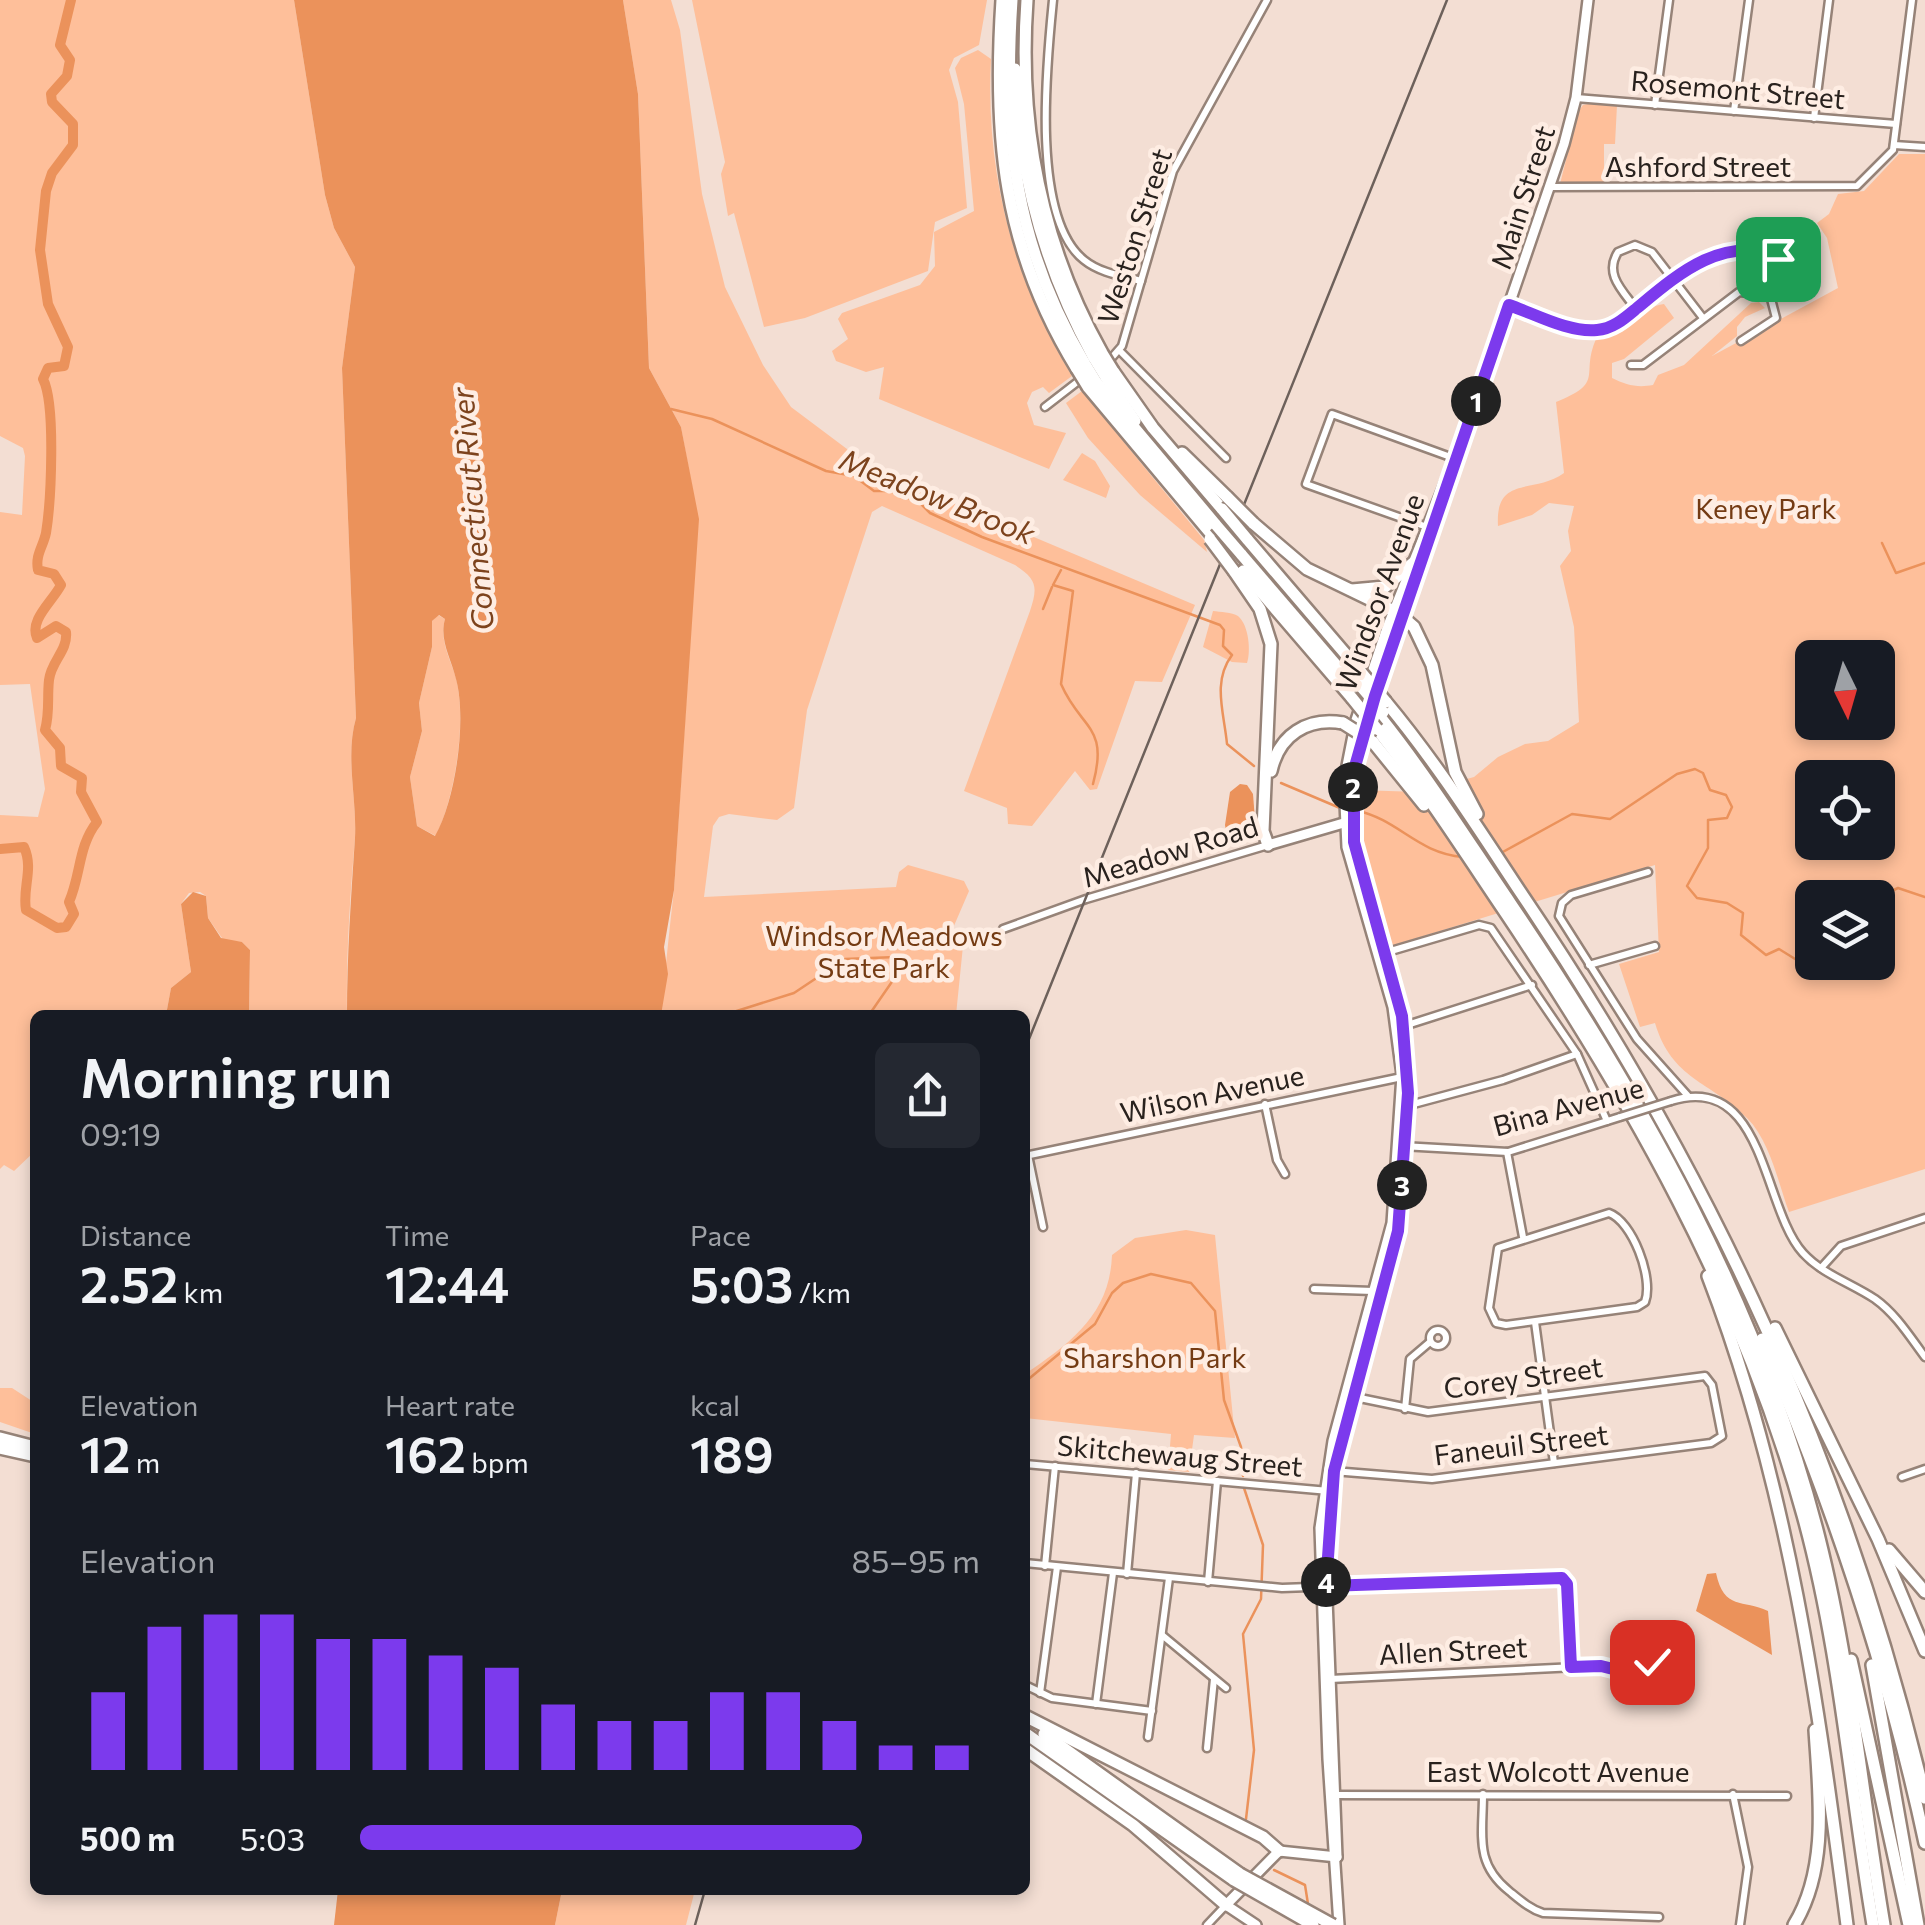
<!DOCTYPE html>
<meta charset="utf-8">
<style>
:root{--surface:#171b24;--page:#242831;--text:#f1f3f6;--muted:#9ea1a6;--accent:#7c3aed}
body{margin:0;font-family:Commissioner,sans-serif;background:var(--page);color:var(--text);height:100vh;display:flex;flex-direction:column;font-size:38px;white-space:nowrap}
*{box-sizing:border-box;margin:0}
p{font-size:32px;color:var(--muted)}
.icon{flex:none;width:55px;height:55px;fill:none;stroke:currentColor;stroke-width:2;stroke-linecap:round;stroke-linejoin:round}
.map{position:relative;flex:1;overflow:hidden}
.drawer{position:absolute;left:30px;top:1010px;width:1000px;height:885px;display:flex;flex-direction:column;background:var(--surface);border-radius:15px;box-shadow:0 5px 15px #0003}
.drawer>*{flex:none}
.needle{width:65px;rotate:175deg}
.tools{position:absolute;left:1795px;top:640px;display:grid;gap:20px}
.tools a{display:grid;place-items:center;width:100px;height:100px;border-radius:15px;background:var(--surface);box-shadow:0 5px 15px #0003;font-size:50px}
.pin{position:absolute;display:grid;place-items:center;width:85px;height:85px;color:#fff;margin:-42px;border-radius:20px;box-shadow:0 5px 15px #0006}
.km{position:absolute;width:50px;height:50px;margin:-25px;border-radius:50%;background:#222;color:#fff;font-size:28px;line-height:50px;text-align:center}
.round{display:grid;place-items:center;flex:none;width:105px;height:105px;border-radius:15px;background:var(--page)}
.overview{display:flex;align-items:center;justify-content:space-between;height:170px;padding:0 50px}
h1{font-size:55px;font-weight:600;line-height:75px}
.stats{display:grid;grid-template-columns:repeat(3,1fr);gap:15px;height:170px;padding:10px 50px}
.stats div{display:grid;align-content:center}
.stats b{font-size:50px;font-weight:600}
.stats small{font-size:28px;font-weight:400}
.stats p{font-size:28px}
.chart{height:280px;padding:20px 50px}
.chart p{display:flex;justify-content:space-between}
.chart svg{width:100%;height:180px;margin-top:10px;stroke:var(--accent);stroke-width:6}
ul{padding:0 50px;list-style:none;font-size:32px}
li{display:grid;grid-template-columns:160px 120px 1fr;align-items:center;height:75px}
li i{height:25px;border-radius:12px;background:var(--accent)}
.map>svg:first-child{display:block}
.green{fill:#febf9a;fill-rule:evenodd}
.water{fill:#eb925b;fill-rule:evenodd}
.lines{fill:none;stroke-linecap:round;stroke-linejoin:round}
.stream{stroke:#eb925b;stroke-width:2.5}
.river{stroke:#eb925b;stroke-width:10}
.minor-casing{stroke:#968378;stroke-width:11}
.major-casing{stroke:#968378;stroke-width:14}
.highway-casing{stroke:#968378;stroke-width:16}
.minor{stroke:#fff;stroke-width:6}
.major{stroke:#fff;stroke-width:9}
.highway{stroke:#fff;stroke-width:11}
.rail{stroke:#6d615b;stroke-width:2.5}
.minor-bridge-casing{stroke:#968378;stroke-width:11;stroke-linecap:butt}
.highway-bridge-casing{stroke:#968378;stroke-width:16;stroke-linecap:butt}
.minor-bridge{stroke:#fff;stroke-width:6}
.highway-bridge{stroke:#fff;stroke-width:11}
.route-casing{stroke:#fff;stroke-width:20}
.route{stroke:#7c3aed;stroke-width:12}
.labels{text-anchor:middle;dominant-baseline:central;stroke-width:9;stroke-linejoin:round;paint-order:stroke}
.street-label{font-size:28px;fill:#29221e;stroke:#feede3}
.park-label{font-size:28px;fill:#743b13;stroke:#feede3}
.water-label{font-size:30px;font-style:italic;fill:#7d431d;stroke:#feede3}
</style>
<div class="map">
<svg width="1925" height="1925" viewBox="0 0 1925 1925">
<rect width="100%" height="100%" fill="#f3ded3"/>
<g class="green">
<path d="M 0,0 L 294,0 L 325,195 L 334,228 L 355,267 L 342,368 L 356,718 C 345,756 357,798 355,838 C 350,896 346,956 347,1015 L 249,1015 L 250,950 L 242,942 L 224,941 L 208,918 L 206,896 L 200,892 L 189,893 L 181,904 L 191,972 L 171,988 L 166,1015 L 35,1015 L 33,1153 L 14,1171 L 4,1165 L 0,1169 L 0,815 L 38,817 L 45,789 L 30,684 L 0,685 L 0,512 L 22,515 L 25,456 L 23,448 L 0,436 Z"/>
<path d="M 623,0 L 671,0 L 680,30 L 702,194 L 725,287 L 763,365 L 791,407 L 875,470 L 1195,605 L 1162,682 L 1135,681 L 1097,789 L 1090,790 L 1075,771 L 1032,826 L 1008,824 L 1007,808 L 964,791 L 1030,611 C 1038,587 1037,579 1015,565 L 882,506 L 872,512 L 807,710 L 794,808 L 777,820 L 729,814 L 719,817 L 713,826 L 704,897 L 896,887 L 899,872 L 908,865 L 964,881 L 969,891 L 950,935 L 953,940 L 964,936 L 956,1015 L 661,1015 C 665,973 669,933 674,890 L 698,519 L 681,427 L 649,368 L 638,94 Z"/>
<polygon points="692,0 987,0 979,45 954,58 949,70 958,102 967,208 935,222 928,271 805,318 764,327 734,213 728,216 721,174 725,162"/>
<path d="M 978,50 L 991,59 C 985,171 1013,280 1072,376 L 1049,393 L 1043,387 L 1032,392 L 1027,403 L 1034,425 L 1066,433 L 1049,469 L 879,399 L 884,367 L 866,372 L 836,361 L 832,351 L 848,339 L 838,319 L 842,313 L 920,285 L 935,266 L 934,232 L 974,211 L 964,104 L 955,68 L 961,58 Z"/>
<polygon points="1593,103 1617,105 1615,144 1604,144 1604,185 1560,184 1578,112 1583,105"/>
<path d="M 1899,154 L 1925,154 L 1925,1169 L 1789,1212 C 1778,1182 1770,1141 1747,1118 C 1710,1081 1672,1080 1655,1023 L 1640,1027 L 1619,964 L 1659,952 L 1655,865 L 1388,947 L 1357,836 L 1358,790 L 1419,792 L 1474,777 L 1498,757 L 1525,744 L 1548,741 L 1579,722 L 1574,627 L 1560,566 L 1571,551 L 1568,531 L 1574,506 L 1549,503 L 1532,515 L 1498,526 C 1495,474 1534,495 1564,473 L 1556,402 C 1606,382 1580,376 1596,339 C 1623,335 1641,306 1664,304 L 1674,318 L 1624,359 L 1612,363 L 1612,378 C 1626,385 1637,388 1653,385 L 1658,375 L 1684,365 L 1751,303 L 1759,302 L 1765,308 L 1745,317 L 1737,327 L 1737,336 L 1712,356 L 1838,288 L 1827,238 L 1817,223 L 1829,214 L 1838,194 L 1864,191 ZM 1812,658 L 1878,658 L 1878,722 L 1812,722 ZM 1812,778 L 1878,778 L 1878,842 L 1812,842 ZM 1812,898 L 1878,898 L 1878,962 L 1812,962 Z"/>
<polygon points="1082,391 1204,540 1207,552 1140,495 1088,438 1066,403"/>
<polygon points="1082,453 1095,461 1110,486 1106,498 1063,480"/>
<path d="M 1213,611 C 1220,612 1232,612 1238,616 C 1249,625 1251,652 1247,663 L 1232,662 L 1203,647 Z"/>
<path d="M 438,615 L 445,619 C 439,640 450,658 456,678 C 467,722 455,796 436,836 L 417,826 L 410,777 L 422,731 L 419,703 L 432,647 L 432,621 Z"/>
<path d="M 1186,1230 L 1215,1235 L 1235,1438 L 1194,1435 L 1189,1472 L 1168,1470 L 1171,1434 L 1025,1418 L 1025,1374 C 1071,1343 1110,1314 1112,1255 L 1135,1238 Z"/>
<polygon points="0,1388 12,1388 35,1403 35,1434 0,1422"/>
<polygon points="562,1890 695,1890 686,1925 555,1925"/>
</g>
<g class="water">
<path d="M 294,0 L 623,0 L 638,94 L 649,368 L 681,427 L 699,519 L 674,890 L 664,947 L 668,974 L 661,1015 L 347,1015 C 347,956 351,897 355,838 C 357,798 345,756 356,718 L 342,368 L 355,267 L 334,228 L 325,195 ZM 439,615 L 445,619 C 439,640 451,658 456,679 C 467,719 456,799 435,836 L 417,826 L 410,777 L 422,731 L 419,703 L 432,647 L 432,621 Z"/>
<polygon points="1240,784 1247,785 1253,794 1256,833 1228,841 1225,825 1230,792"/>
<polygon points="193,892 206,896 208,918 221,938 242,942 250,950 249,1015 166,1015 171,988 191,972 181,904"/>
<path d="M 1716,1573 C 1724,1611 1743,1599 1768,1611 L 1772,1655 L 1696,1611 L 1707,1574 Z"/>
<polygon points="338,1890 562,1890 555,1925 334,1925"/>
</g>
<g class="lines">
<g class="stream">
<path d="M 671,409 L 712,419 L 826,471 L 854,476 L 874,491 L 890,491 L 919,502 L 930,513 L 982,537 L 1220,625 L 1224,630 L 1223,646 L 1232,655 C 1212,682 1224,712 1227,744 L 1254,766"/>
<polyline points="1882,543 1896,573 1925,563"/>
<path d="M 1061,570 L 1053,585 L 1073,591 L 1061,684 C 1081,730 1109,725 1093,784"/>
<polyline points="1043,609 1052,587"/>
<polyline points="1281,783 1340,808"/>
<path d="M 1358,811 C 1399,820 1417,853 1463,857"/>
<polyline points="1501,853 1572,814 1610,819 1677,774 1695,769 1703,773 1710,790 1726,795 1732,807 1727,818 1708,820 1708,848 1687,886 1697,898 1727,903 1743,913 1741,935 1766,955 1779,949 1808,967 1839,962"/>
<polyline points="1877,898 1898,888 1925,897"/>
<polyline points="724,1015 794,993 845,959 896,957 898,973 869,1015"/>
<polyline points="1025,1382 1095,1324 1112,1293 1123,1283 1151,1274 1191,1283 1215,1311 1224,1400 1241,1447 1243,1476"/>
<polyline points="1244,1488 1263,1545 1261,1599 1243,1634 1254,1750 1246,1819"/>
<polyline points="1274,1870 1305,1885 1308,1904"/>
</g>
<path class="river" d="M 0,849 L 24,847 C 34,869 22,888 26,910 L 57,928 L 66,927 L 74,914 L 69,902 C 81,875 78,846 97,822 L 81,792 L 82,778 L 61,766 L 60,748 L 45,730 C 50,712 47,698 49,680 C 51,661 68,651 66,632 L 56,626 L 37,638 C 29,620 52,602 61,585 L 54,574 L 38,570 C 35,555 43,547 46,533 C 51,502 56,404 43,379 L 48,368 L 64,366 L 68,347 L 48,304 L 40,250 L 46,191 L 52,173 L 73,145 L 73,124 L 52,102 L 51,94 L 67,76 L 70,60 L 60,45 L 71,0"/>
<g class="minor-casing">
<g id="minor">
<path d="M 1053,0 C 1047,61 1030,217 1084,260 C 1100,273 1122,276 1141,281"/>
<polyline points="1576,98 1896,124"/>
<polyline points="1655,105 1669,0"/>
<polyline points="1734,111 1749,0"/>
<polyline points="1814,118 1829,0"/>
<polyline points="1894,145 1925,147"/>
<polyline points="1549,187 1857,186 1893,150 1912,0"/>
<polyline points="1770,295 1784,276"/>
<path d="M 1509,305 C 1535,314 1569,333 1597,330 C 1613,329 1625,318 1637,308 C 1678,274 1723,235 1780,256 L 1793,249 L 1805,257 L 1804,272 L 1791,278 L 1782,274 L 1780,256"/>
<path d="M 1636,309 C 1622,290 1604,274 1618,252 L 1635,245 L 1652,252 L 1703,318"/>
<polyline points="1741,341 1776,318 1770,295"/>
<polyline points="1120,351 1226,458"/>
<polyline points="1108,362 1122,346 1173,171 1267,0"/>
<polyline points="1631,365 1643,365 1739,292 1770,295"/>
<polyline points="1045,407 1085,376"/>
<polyline points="1427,527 1306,484 1332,414 1456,459"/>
<polyline points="1648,872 1571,895 1562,903 1559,916 1637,1039 1688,1096"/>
<polyline points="1003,929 1086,899 1268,845"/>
<polyline points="1384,953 1479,925 1491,928 1577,1054 1607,1121"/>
<polyline points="1589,965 1655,946"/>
<polyline points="1404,1026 1532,985"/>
<path d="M 1671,1101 C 1765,1071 1762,1208 1803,1253 C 1822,1274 1851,1283 1875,1299 C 1896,1314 1910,1337 1925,1357"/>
<polyline points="1265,1104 1277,1160 1285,1174"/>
<polyline points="1406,1106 1503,1080 1577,1054"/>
<polyline points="1402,1146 1508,1152 1620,1117"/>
<polyline points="1507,1152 1523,1237"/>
<polyline points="1028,1155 1043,1227"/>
<polyline points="1025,1156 1402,1077"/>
<path d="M 1609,1213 C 1632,1221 1654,1278 1645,1302 L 1637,1307 L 1506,1325 L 1496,1323 L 1489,1308 L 1498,1248 Z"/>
<polyline points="1821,1268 1841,1246 1925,1218"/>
<polyline points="1314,1289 1373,1291"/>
<polyline points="1535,1322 1554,1463"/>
<circle cx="1438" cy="1338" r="8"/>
<polyline points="1405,1409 1410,1359 1430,1342"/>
<polyline points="1025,1464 1329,1491"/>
<polyline points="1333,1471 1432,1479 1711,1443 1722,1436 1712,1385 1705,1376 1428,1412 1350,1396"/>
<polyline points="1902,1477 1925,1469"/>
<polyline points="1025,1563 1282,1588 1562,1578 1567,1584 1571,1667"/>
<polyline points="1045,1566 1055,1466"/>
<polyline points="1127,1574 1136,1473"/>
<polyline points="1208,1582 1217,1481"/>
<polyline points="1162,1635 1226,1688"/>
<circle cx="1649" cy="1652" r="12"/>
<polyline points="1330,1679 1597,1666 1624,1672 1638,1658"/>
<polyline points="1025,1685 1052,1698 1152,1711"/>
<polyline points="1040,1693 1057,1567"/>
<polyline points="1096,1704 1113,1573"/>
<polyline points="1148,1737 1169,1578"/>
<polyline points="1207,1748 1214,1679"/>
<path d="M 1483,1794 C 1483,1835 1474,1863 1509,1891 C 1520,1900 1530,1909 1543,1913 L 1659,1917"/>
<polyline points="1733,1794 1748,1867 1740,1925"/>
<polyline points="1334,1795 1787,1796"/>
<polyline points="1207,1925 1226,1905"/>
</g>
</g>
<g class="major-casing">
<g id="major">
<polyline points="1268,845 1347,822"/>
<polyline points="1337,1857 1326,1573 1328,1509 1343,1429 1397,1231 1408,1084 1402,1016 1353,834 1355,770 1375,696 1564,144 1576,98 1588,0"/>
<polyline points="1256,1925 1226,1905 1279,1851 1337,1857"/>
<polyline points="1339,1925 1328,1759 1320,1528 1333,1441 1392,1223 1402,1075 1393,1007 1347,847 1344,781 1356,720 1387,628 1454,461"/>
</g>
</g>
<g class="highway-casing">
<g id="highway">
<path d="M 1002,0 C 993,137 1003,249 1077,369"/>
<path d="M 1012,0 C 1003,137 1014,244 1085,364"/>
<path d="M 1027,0 C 1018,124 1041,244 1102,353"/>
<path d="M 1015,69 C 1018,171 1045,269 1094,358"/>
<polyline points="1113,371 1153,428 1222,509"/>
<polyline points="1105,376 1135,421"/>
<polyline points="1096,382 1216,525"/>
<polyline points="1088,387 1212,535"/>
<polyline points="1182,453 1227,497"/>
<polyline points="1253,523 1307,569 1398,613 1414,627 1432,665 1455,772 1477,814"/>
<polyline points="1247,539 1360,671"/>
<polyline points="1241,554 1355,687"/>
<polyline points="1234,571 1260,609 1271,644 1263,831 1268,845"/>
<polyline points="1243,571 1352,698"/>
<polyline points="1352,590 1385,587 1413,563"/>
<path d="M 1386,702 C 1436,762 1478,828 1521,893 C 1712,1175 1847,1466 1925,1798"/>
<path d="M 1381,718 C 1428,777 1468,841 1511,904 C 1644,1101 1760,1306 1819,1538 C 1851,1665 1862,1796 1884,1925"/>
<path d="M 1377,729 C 1422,786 1462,848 1503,909 C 1630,1098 1742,1294 1803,1515 C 1840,1649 1850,1789 1873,1925"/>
<polyline points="1373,742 1424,805"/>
<path d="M 1271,771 C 1279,735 1307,717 1343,723"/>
<path d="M 1708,1276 C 1789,1486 1818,1703 1847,1925"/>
<polyline points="1775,1328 1878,1539 1925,1651"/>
<path d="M 1762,1339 C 1831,1501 1888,1670 1925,1843"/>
<polyline points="0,1438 35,1447"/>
<polyline points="0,1448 35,1456"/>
<polyline points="1889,1550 1925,1592"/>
<polyline points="1851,1660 1909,1925"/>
<polyline points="1872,1665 1918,1925"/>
<polyline points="1025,1716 1263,1837 1279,1851"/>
<polyline points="1025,1733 1234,1880"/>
<polyline points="1044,1734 1240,1874"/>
<polyline points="1025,1749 1133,1825 1226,1905"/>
<path d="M 1794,1925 C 1829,1868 1819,1794 1815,1730"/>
</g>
</g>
<use href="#minor" class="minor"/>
<use href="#major" class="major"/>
<use href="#highway" class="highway"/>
<g class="rail">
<polyline points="1025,1049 1447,0"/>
<polyline points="695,1925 705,1890"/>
</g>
<g class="minor-bridge-casing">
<polyline id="minor-bridge" points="1620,1117 1671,1101"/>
</g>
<g class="highway-bridge-casing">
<g id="highway-bridge">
<polyline points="1102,353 1113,371"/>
<polyline points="1094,358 1105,376"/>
<polyline points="1085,364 1096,382"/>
<polyline points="1077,369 1088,387"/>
<polyline points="1227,497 1253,523"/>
<polyline points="1222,509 1247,539"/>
<polyline points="1216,525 1241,554"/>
<polyline points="1210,539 1234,571"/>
<polyline points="1360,671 1386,702"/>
<polyline points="1357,682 1383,712"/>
<polyline points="1352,698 1377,729"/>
<polyline points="1343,723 1373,742"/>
<polyline points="1240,1874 1333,1925"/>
<polyline points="1234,1880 1313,1925"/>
</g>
</g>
<use href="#minor-bridge" class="minor-bridge"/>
<use href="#highway-bridge" class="highway-bridge"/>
</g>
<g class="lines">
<g class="route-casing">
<path id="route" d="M 1652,1662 L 1638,1658 L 1625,1672 L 1601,1666 L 1571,1667 L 1567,1584 L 1562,1578 L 1326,1586 L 1334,1471 L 1398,1231 L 1408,1093 L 1402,1016 L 1354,842 L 1354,770 L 1375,696 L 1509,305 C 1535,314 1569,333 1597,330 C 1613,329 1625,318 1637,308 C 1678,274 1722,235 1780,256 L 1778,259"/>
</g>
<use href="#route" class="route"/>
</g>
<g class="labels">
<g class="street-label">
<text transform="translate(1738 89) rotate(5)">Rosemont Street</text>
<text x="1698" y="166">Ashford Street</text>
<text transform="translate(1522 197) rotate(-72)">Main Street</text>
<text transform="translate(1134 236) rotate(-72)">Weston Street</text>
<text transform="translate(1379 592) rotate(-70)">Windsor Avenue</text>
<text transform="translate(1170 851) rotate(-17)">Meadow Road</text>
<text transform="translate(1212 1093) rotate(-12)">Wilson Avenue</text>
<text transform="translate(1568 1106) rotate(-15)">Bina Avenue</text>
<text transform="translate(1523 1377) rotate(-8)">Corey Street</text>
<text transform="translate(1521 1444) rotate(-7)">Faneuil Street</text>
<text transform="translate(1180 1455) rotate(5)">Skitchewaug Street</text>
<text transform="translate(1453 1650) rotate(-3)">Allen Street</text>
<text x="1558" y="1771">East Wolcott Avenue</text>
</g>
<g class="park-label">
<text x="1766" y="508">Keney Park</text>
<text x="884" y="935">Windsor Meadows<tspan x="884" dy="32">State Park</tspan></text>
<text x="1155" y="1357">Sharshon Park</text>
</g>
<g class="water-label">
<text transform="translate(938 495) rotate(22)">Meadow Brook</text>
<text transform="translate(471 509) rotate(-95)">Connecticut River</text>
</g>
</g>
</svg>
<div class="tools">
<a><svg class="needle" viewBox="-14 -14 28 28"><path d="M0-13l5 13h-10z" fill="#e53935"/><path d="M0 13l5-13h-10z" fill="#9ea1a6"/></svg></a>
<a><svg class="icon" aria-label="locate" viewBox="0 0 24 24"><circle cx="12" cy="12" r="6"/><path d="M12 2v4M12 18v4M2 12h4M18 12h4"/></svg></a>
<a><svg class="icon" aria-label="layers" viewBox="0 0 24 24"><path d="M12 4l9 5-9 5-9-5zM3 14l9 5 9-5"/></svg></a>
</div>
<div class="pin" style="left:1778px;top:259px;background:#1e9e55"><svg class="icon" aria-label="arrive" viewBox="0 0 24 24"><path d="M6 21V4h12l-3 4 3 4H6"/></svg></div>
<div class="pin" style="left:1652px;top:1662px;background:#d93025"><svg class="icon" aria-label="check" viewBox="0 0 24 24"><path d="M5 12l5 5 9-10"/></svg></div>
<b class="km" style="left:1476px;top:401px">1</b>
<b class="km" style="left:1353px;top:787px">2</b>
<b class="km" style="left:1402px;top:1185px">3</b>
<b class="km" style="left:1326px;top:1582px">4</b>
<section class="drawer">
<div class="overview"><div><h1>Morning run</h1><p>09:19</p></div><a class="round"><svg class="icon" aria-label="share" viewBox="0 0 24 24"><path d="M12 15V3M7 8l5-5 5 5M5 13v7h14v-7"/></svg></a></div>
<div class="stats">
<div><p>Distance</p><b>2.52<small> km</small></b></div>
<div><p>Time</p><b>12:44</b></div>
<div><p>Pace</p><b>5:03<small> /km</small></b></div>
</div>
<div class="stats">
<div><p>Elevation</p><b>12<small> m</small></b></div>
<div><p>Heart rate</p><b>162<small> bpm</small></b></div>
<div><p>kcal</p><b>189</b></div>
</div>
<div class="chart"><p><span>Elevation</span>85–95 m</p>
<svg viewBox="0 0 160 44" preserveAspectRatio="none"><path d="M5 44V25M15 44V9M25 44V6M35 44V6M45 44V12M55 44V12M65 44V16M75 44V19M85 44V28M95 44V32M105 44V32M115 44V25M125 44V25M135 44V32M145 44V38M155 44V38"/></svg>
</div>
<ul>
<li><b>500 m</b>5:03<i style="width:81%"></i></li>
</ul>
</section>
</div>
